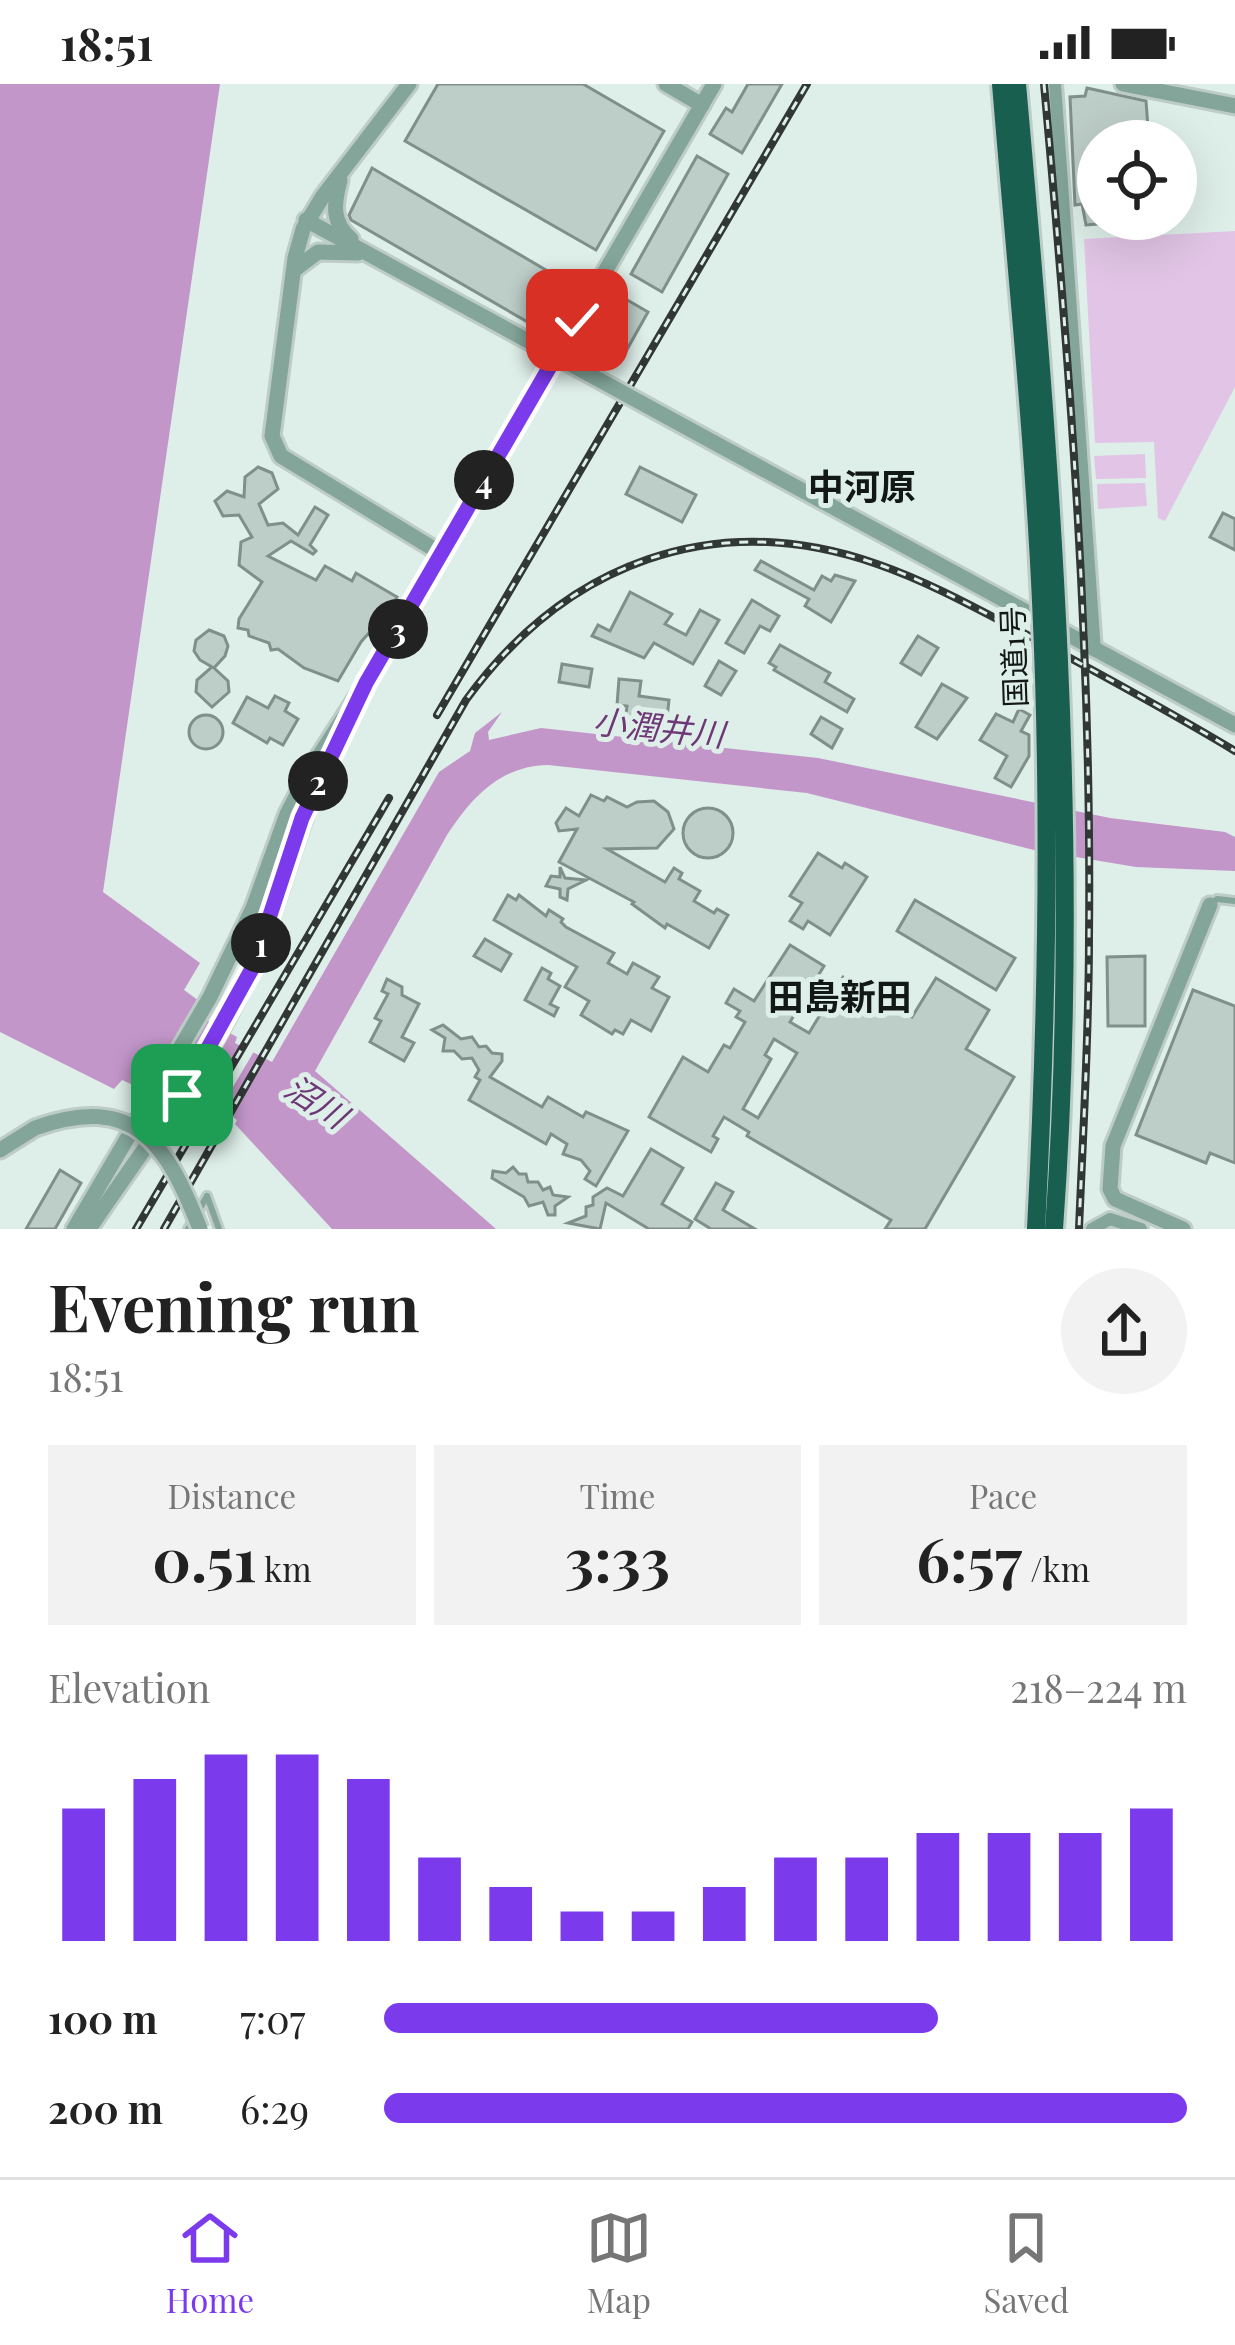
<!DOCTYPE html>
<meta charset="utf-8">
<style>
:root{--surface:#fff;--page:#f2f2f2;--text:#222;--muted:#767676;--line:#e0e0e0;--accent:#7c3aed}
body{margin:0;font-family:"Playfair Display","Noto Sans JP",serif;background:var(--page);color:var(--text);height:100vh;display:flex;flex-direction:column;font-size:45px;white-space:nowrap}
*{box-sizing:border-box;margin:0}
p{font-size:39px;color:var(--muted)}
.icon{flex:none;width:66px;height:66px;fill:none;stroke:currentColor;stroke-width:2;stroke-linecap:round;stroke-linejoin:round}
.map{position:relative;height:1145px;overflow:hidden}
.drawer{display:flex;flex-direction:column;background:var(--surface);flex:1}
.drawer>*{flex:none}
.fabs{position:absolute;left:1077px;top:36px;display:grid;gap:24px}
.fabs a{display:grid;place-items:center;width:120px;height:120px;border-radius:50%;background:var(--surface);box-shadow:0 12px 48px #0002;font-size:60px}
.pin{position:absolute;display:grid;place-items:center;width:102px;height:102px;color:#fff;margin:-51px;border-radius:24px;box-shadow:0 6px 18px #0006}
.km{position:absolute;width:60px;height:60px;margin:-30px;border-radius:50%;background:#222;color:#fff;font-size:33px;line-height:60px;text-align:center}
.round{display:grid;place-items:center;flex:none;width:126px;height:126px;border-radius:63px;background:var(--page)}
.headline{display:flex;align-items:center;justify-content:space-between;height:204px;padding:0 48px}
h1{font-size:66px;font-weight:700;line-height:90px}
.figures{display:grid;grid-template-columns:repeat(3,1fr);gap:18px;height:204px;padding:12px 48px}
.figures div{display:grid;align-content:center;border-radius:0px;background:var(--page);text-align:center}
.figures b{font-size:60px;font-weight:700}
.figures small{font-size:33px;font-weight:400}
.figures p{font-size:33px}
.chart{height:336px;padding:24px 48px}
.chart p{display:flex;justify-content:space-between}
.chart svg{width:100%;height:216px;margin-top:12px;stroke:var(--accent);stroke-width:6}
ul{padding:0 48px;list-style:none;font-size:39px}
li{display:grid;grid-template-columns:192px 144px 1fr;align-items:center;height:90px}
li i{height:30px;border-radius:15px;background:var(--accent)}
.status{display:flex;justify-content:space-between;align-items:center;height:84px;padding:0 60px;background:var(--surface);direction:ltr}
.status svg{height:33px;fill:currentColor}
.tab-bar{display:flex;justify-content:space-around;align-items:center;height:168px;border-top:3px solid var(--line);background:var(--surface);font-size:33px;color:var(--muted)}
.tab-bar a{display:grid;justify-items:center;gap:6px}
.tab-bar .on{color:var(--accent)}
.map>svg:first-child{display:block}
.pitch{fill:#e2c5e6}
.water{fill:#c296c9}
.pier{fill:#deeee8}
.building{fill:#bdcdc8;stroke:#808f8a;stroke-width:3;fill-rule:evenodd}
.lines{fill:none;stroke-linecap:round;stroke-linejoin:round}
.service-casing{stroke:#bdccc6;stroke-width:12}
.minor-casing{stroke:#bdccc6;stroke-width:18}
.tertiary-casing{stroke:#bdccc6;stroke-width:21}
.service{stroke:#83a59a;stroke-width:6}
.minor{stroke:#83a59a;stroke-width:12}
.tertiary{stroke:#83a59a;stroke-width:15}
.rail-casing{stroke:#303735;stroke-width:8}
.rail{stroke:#deeee8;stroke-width:3;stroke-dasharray:9;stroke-linecap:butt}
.tertiary-bridge-casing{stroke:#bdccc6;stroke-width:21;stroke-linecap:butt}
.trunk-bridge-casing{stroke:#bdccc6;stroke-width:24;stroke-linecap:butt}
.tertiary-bridge{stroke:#83a59a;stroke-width:15}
.trunk-bridge{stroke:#195f4f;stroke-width:18}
.route-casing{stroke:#fff;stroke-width:24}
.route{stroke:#7c3aed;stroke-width:15}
.labels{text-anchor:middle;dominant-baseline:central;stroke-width:10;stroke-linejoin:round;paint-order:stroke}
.street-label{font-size:30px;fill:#121816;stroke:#deeee8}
.water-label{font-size:33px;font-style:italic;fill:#6e3776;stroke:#deeee8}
.quarter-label{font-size:36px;font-weight:bold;fill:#121816;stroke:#deeee8}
</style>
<div class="status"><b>18:51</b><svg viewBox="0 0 49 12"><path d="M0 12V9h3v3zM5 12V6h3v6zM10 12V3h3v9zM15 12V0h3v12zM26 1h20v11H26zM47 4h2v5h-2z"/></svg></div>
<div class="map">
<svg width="1235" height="1145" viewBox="0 0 1235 1145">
<rect width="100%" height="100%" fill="#deeee8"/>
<g class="pitch">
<polygon points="1235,147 1235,303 1165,437 1158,434 1154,358 1095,359 1084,155"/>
<polygon points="1145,370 1146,394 1096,395 1094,372"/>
<polygon points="1145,399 1147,422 1098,425 1097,400"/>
</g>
<path class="water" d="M 0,0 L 220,0 L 103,808 L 200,879 L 184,906 L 213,927 L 208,937 L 237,953 L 235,959 L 272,978 L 439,688 L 470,667 L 475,649 L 502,628 L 488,648 L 489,656 L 541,644 L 818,674 L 1110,734 L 1225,748 L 1235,753 L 1235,787 L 1136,783 L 1034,766 L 807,709 L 548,681 C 500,682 472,713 447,751 L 315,987 L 496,1145 L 332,1145 L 235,1040 L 237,1036 L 204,1013 L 172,999 L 162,1014 L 122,996 L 114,1005 L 0,948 Z"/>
<polygon class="pier" points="243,956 256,964 217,1030 206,1022"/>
<g class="building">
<polygon points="438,0 583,0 664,47 596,166 405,57"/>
<polygon points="748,0 782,0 742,69 710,50 726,24 732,28"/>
<polygon points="1087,4 1146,17 1149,57 1098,57 1098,140 1086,141 1082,120 1075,121 1070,13 1085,12"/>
<polygon points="697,72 728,90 662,208 631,190"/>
<polygon points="372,84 563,196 538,244 351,136 349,131"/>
<polygon points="617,210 648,228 620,278 588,260"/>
<polygon points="258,383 272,389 278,405 259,420 268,441 283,439 298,451 315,423 328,431 310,461 316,467 313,470 291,457 268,472 316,496 325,482 352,497 356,489 397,513 388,529 384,527 371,552 368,550 361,558 338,597 304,584 278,565 271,566 269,559 249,552 248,546 238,544 239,535 262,498 239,481 241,458 252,453 239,431 223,432 215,417 227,407 244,413 245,393"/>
<polygon points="640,383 696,411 682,438 626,410"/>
<polygon points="1223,429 1235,435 1235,466 1210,453"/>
<polygon points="761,477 814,506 822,492 831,497 835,491 855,497 831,538 805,522 809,515 755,486"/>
<polygon points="630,508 672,530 665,540 686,551 700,526 719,536 693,580 654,559 644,574 592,552 598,541 610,547"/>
<polygon points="752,516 779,532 770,547 760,542 744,569 726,559"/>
<polygon points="209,546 224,552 228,562 225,572 214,584 228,597 229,608 212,623 196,608 197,596 212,583 200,576 194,567 196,556"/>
<polygon points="918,552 938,564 921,591 901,579"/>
<polygon points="780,561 830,589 825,598 854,615 847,628 774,586 776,583 769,579"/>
<polygon points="719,577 736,587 721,611 705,602"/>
<polygon points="562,580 592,585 589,603 559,598"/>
<polygon points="619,595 641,597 639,612 669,616 666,643 625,638 627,622 617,621"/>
<polygon points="942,600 967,614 937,655 916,643"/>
<polygon points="275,612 289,619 285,627 298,635 283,661 270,654 267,659 233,639 247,613 268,624"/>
<polygon points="1019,625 1030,631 1021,647 1029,651 1029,672 1011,703 995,694 1007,672 980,656 996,630 1013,638"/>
<circle cx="206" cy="648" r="17"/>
<polygon points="821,633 842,645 832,664 811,650"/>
<polygon points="591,711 604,717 607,713 627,723 637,718 654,717 668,728 674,745 657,764 607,765 665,798 674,784 682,789 679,795 700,807 694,817 714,829 717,825 728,831 709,864 667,840 665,844 632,820 634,818 559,778 577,745 559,747 556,739 566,724 579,732"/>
<circle cx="708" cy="749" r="25"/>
<polygon points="818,769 842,784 845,779 867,793 830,851 808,837 803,845 790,837 802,819 790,812"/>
<polygon points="560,783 565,794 586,796 568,805 567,816 560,813 560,805 546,802 551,792 560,793"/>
<polygon points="508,811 516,816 519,811 546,832 549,826 563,835 561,838 566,843 614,869 608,879 627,890 633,879 659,893 652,904 669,913 651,947 631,936 623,950 615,946 612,950 581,931 589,917 565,903 577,883 494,836"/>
<polygon points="915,816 1015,874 996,906 897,847"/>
<polygon points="485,855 511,870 501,887 474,872"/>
<path d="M 790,861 L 824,882 L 790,938 L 809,949 L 843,893 L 912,933 L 936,894 L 989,926 L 966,965 L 1014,993 L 925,1145 L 885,1145 L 891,1136 L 747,1052 L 749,1048 L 724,1033 L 713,1052 L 718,1055 L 711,1068 L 649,1033 L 683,973 L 708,988 L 724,961 L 730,964 L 745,938 L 736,933 L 740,927 L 726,919 L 734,905 L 754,917 ZM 774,955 L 797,969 L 758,1034 L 743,1025 L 771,975 L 765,971 Z"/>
<polygon points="1145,872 1145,942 1108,942 1107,873"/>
<polygon points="542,884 551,889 548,895 560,902 550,920 558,924 554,932 525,916"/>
<polygon points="387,895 402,903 402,911 419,920 402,953 414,959 404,977 370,958 381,937 375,934 388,910 382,907"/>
<polygon points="1193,906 1235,922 1235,1079 1210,1069 1206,1079 1136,1051"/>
<polygon points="443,941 461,955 472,953 479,963 486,962 492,969 502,970 502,977 490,993 542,1023 548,1013 583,1033 586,1028 628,1047 596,1102 585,1095 590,1087 581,1076 563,1070 567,1060 551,1050 546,1060 469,1016 480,996 475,993 479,986 472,974 462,975 454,967 443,967 445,954 432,946"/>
<polygon points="651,1065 683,1084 662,1120 692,1138 688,1145 649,1145 606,1119 600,1145 568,1139 586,1132 586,1123 593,1121 593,1113 607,1104 623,1112"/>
<polygon points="513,1083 519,1090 526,1090 528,1098 538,1098 543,1106 550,1103 553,1111 568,1113 555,1122 555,1131 548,1131 543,1118 529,1122 524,1113 492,1094 493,1087 506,1089"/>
<polygon points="60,1086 81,1099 55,1145 26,1145"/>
<polygon points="716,1099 733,1108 723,1126 755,1145 711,1145 695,1135"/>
</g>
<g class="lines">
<g class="service-casing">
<g id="service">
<polyline points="1211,820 1217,815 1235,817"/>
<polyline points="207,1112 219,1145"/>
<polyline points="188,1145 207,1112"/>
</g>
</g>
<g class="minor-casing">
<g id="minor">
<polyline points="1055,0 1095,567"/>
<polyline points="1092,1145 1110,1135 1141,1145"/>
</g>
</g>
<g class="tertiary-casing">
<g id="tertiary">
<polyline points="409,0 323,112 303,145 295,174 272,352 281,372 442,470"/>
<polyline points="666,0 702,21"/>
<polyline points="1123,0 1235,22"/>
<path d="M 340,96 C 334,119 331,138 351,155"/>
<polyline points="306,136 508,246"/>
<polyline points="294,186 318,168 358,169"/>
<polyline points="713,358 1235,641"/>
<polyline points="0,1066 35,1044"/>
<polyline points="74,1145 210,913 253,824 287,730 310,686 366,599 714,0"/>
<path d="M 89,1145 C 147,1059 212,977 253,881 C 283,810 298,735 333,666"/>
<polyline points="1183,1145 1115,1115 1110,1105 1113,1062 1210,821"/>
</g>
</g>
<use href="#service" class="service"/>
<use href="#minor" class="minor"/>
<use href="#tertiary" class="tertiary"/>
<g class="rail-casing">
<g id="rail">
<path d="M 1044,0 C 1070,284 1092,569 1089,854 C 1089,951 1083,1048 1079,1145"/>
<polyline points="437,631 807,0"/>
<polyline points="136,1145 389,714"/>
<path d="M 164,1145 L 466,616 C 566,479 714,423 877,480 C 932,499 983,528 1035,555 C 1102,591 1169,627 1235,667"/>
</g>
</g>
<use href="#rail" class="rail"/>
<g class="tertiary-bridge-casing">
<g id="tertiary-bridge">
<polyline points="508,246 713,358"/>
<path d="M 35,1044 C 135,1008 167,1060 200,1145"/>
</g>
</g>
<g class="trunk-bridge-casing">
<g id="trunk-bridge">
<path d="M 1001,0 C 1015,172 1033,344 1041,517 C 1051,727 1047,936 1036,1145"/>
<path d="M 1017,0 C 1051,380 1082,763 1054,1145"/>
</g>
</g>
<use href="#tertiary-bridge" class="tertiary-bridge"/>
<use href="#trunk-bridge" class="trunk-bridge"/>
</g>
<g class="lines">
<g class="route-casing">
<polyline id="route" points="182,1011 253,883 302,734 366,599 577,236"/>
</g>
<use href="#route" class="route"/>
</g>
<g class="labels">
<g class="street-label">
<text transform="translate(1013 573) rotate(-92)">国道1号</text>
</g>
<g class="water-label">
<text transform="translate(659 642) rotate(6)">小潤井川</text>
<text transform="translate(317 1016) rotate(33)">沼川</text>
</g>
<g class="quarter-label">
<text x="862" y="401">中河原</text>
<text x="840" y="911">田島新田</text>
</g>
</g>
</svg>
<div class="fabs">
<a><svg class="icon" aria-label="locate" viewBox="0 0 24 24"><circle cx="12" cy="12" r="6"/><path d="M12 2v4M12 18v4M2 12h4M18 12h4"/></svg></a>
</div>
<div class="pin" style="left:182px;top:1011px;background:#1e9e55"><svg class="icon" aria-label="arrive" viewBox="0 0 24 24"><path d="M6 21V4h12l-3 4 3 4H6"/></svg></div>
<div class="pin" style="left:577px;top:236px;background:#d93025"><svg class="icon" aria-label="check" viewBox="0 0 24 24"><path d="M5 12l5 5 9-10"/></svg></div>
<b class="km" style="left:261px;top:859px">1</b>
<b class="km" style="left:318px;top:697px">2</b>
<b class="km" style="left:398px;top:545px">3</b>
<b class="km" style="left:484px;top:396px">4</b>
</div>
<section class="drawer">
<div class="headline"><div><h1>Evening run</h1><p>18:51</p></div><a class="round"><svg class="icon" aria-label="share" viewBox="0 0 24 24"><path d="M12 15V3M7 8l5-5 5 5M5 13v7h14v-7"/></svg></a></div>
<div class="figures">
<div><p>Distance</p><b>0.51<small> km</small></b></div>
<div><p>Time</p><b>3:33</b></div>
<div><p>Pace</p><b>6:57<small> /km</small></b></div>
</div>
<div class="chart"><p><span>Elevation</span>218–224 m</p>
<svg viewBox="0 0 160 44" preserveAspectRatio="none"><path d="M5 44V17M15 44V11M25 44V6M35 44V6M45 44V11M55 44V27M65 44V33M75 44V38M85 44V38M95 44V33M105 44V27M115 44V27M125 44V22M135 44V22M145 44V22M155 44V17"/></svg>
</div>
<ul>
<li><b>100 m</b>7:07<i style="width:69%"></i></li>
<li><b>200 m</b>6:29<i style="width:100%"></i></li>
</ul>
</section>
<nav class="tab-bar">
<a class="on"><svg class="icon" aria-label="home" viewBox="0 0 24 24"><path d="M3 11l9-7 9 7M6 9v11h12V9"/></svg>Home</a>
<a><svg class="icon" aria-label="map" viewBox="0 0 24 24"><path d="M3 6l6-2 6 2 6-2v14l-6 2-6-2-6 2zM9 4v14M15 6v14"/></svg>Map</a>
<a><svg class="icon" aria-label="saved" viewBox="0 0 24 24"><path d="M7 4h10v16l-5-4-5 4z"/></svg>Saved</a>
</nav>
